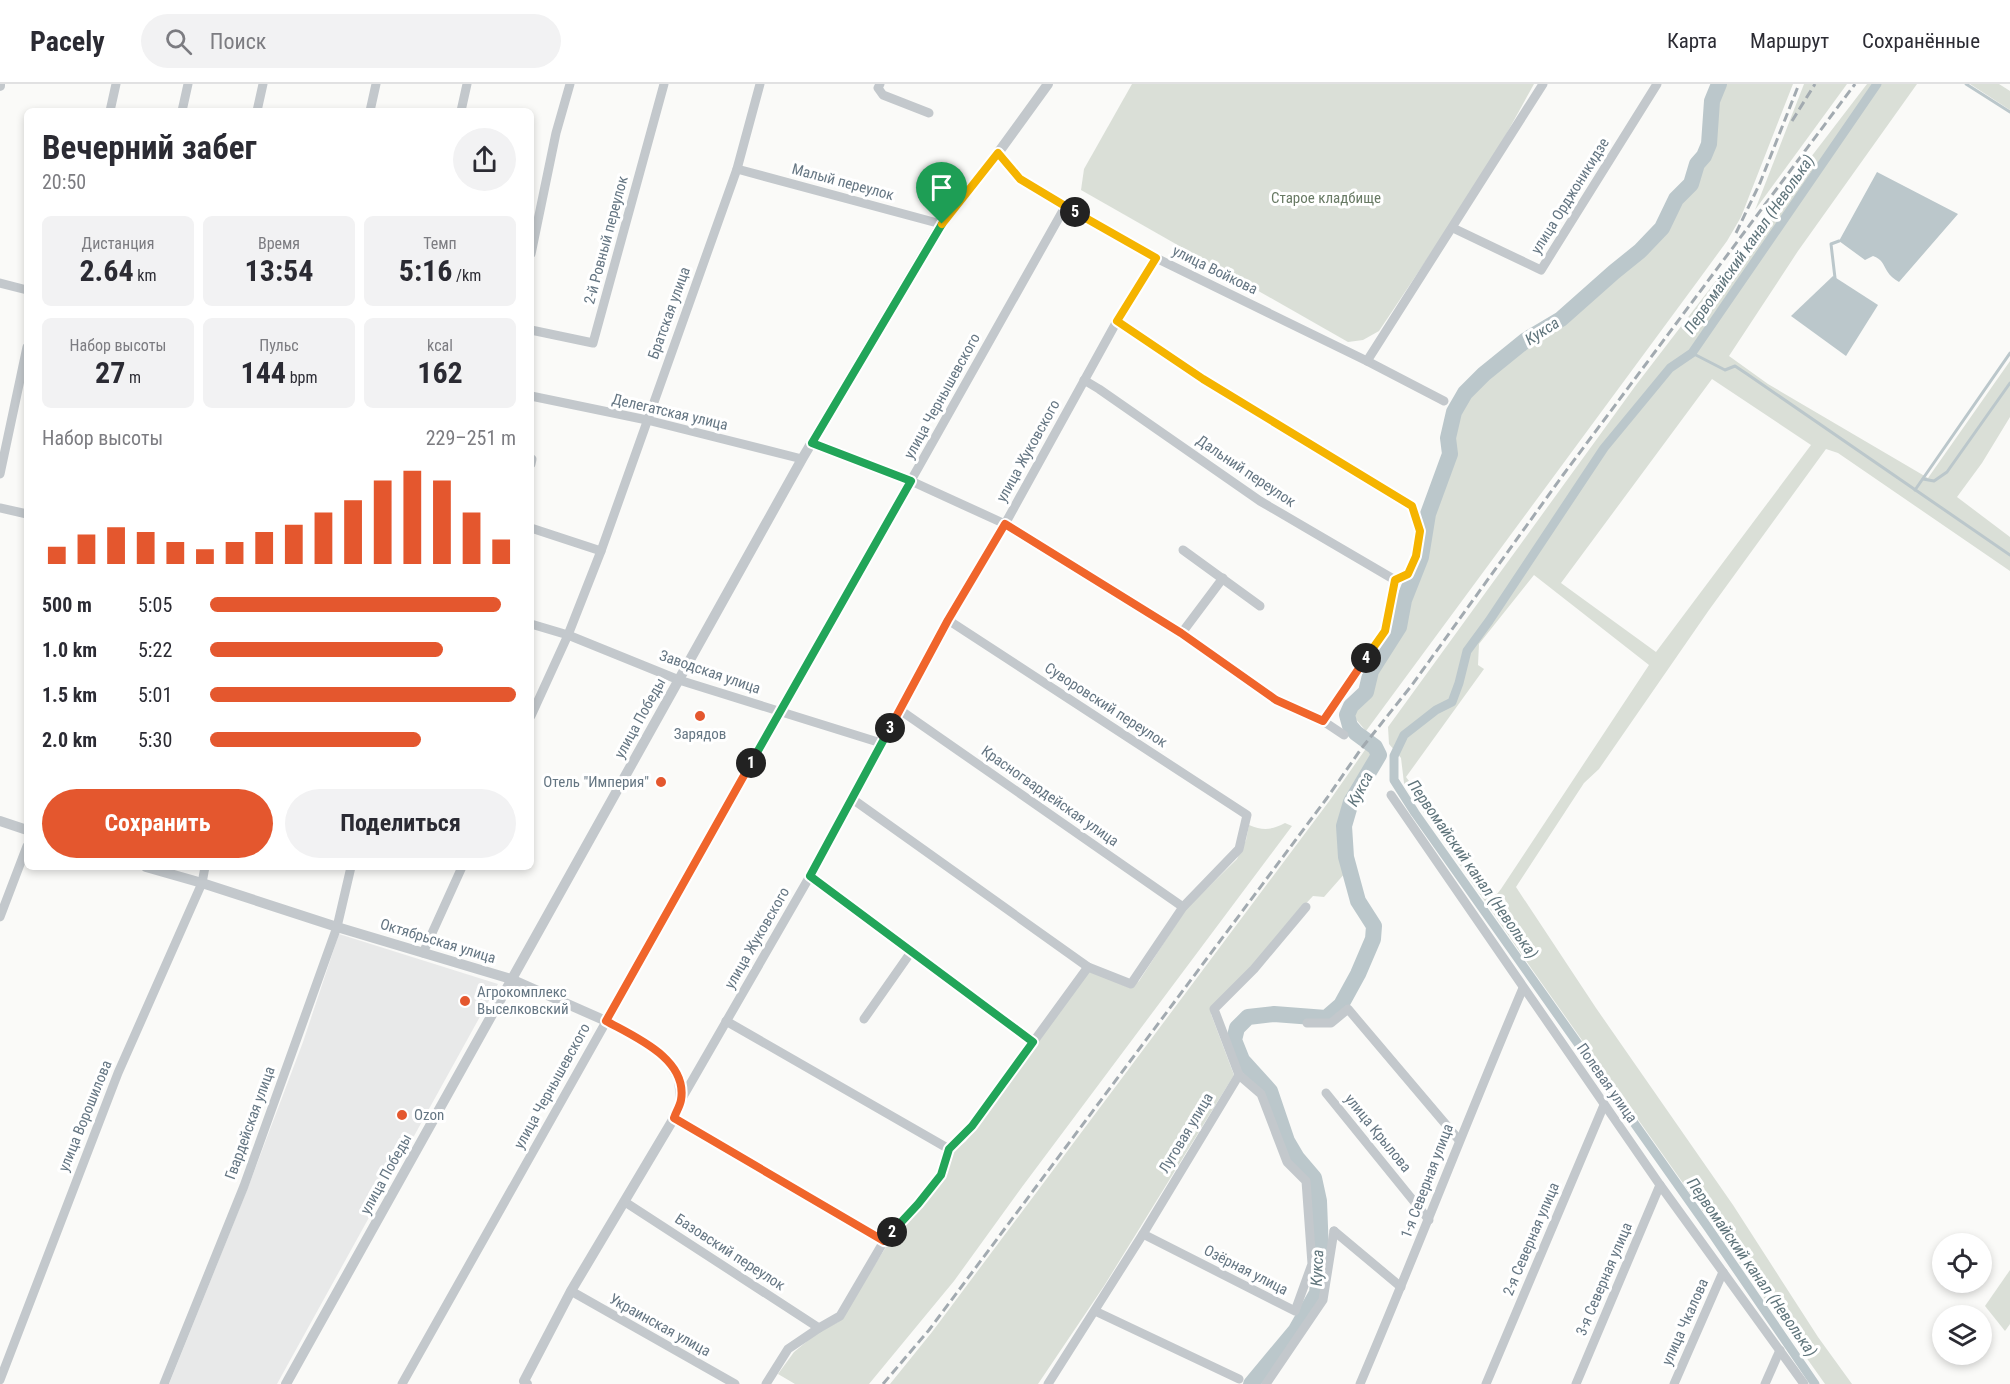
<!DOCTYPE html>
<html lang="ru">
<meta charset="utf-8">
<style>
:root{--surface:#fff;--page:#f2f2f3;--text:#2b2b33;--muted:#7c7c81;--line:#e1e1e2;--accent:#e4572e}
body{margin:0;font-family:"Roboto Condensed",sans-serif;background:var(--page);color:var(--text);height:100vh;display:flex;flex-direction:column;font-size:22px;white-space:nowrap}
*{box-sizing:border-box;margin:0}
p{font-size:20px;color:var(--muted)}
.icon{flex:none;width:33px;height:33px;fill:none;stroke:currentColor;stroke-width:2;stroke-linecap:round;stroke-linejoin:round}
.map{position:relative;flex:1;overflow:hidden}
.panel{position:absolute;left:24px;top:24px;width:510px;height:762px;display:flex;flex-direction:column;background:var(--surface);border-radius:9px;box-shadow:0 3px 9px #0003}
.panel>*{flex:none}
.fabs{position:absolute;left:1932px;top:1149px;display:grid;gap:12px}
.fabs a{display:grid;place-items:center;width:60px;height:60px;border-radius:50%;background:var(--surface);box-shadow:0 3px 9px #0003;font-size:30px}
.pin{position:absolute;display:grid;place-items:center;width:51px;height:51px;color:#fff;margin:-62px -26px;border-radius:50% 50% 50% 0;rotate:-45deg;box-shadow:0 0 6px #0007}
.pin .icon{rotate:45deg}
.km{position:absolute;width:30px;height:30px;margin:-15px;border-radius:50%;background:#222;color:#fff;font-size:16px;line-height:30px;text-align:center}
.round{display:grid;place-items:center;flex:none;width:63px;height:63px;border-radius:32px;background:var(--page)}
.overview{display:flex;align-items:center;justify-content:space-between;height:102px;padding:0 18px}
h1{font-size:33px;font-weight:700;line-height:45px}
.figures{display:grid;grid-template-columns:repeat(3,1fr);gap:9px;height:102px;padding:6px 18px}
.figures div{display:grid;align-content:center;border-radius:9px;background:var(--page);text-align:center}
.figures b{font-size:30px;font-weight:700}
.figures small{font-size:16px;font-weight:400}
.figures p{font-size:16px}
.chart{height:168px;padding:12px 18px}
.chart p{display:flex;justify-content:space-between}
.chart svg{width:100%;height:108px;margin-top:6px;stroke:var(--accent);stroke-width:6}
.cta{display:flex;gap:12px;margin-top:auto;padding:12px 18px}
.cta a{flex:1;height:69px;border-radius:36px;background:var(--accent);color:#fff;font-size:24px;font-weight:700;line-height:69px;text-align:center}
.cta a+a{background:var(--page);color:var(--text)}
ul{padding:0 18px;list-style:none;font-size:20px}
li{display:grid;grid-template-columns:96px 72px 1fr;align-items:center;height:45px}
li i{height:15px;border-radius:8px;background:var(--accent)}
header{display:flex;align-items:center;gap:36px;box-sizing:border-box;height:84px;padding:0 30px;background:var(--surface);border-bottom:2px solid var(--line)}
header strong{font-size:28px}
nav{display:flex;gap:33px;margin-inline-start:auto;font-size:21px}
.search{width:420px;height:54px;background:var(--page);display:flex;align-items:center;gap:15px;box-sizing:border-box;padding:0 21px;border-radius:33px;color:var(--muted);font-size:22px}
.map>svg:first-child{display:block}
.built{fill:#e8e9e9}
.green{fill:#dadfd7;fill-rule:evenodd}
.water{fill:#bbc7cb}
.lines{fill:none;stroke-linecap:round;stroke-linejoin:round}
.stream{stroke:#bbc7cb;stroke-width:3}
.canal{stroke:#bbc7cb;stroke-width:9}
.river{stroke:#bbc7cb;stroke-width:16}
.minor{stroke:#c3c8cc;stroke-width:9}
.tertiary{stroke:#c3c8cc;stroke-width:10}
.rail{stroke:#a2aab0;stroke-width:3;stroke-dasharray:9 4.5;stroke-linecap:butt}
.split-1-casing{stroke:#fff;stroke-width:12}
.split-2-casing{stroke:#fff;stroke-width:12}
.split-3-casing{stroke:#fff;stroke-width:12}
.split-4-casing{stroke:#fff;stroke-width:12}
.split-5-casing{stroke:#fff;stroke-width:12}
.split-6-casing{stroke:#fff;stroke-width:12}
.split-1{stroke:#22a559;stroke-width:8}
.split-2{stroke:#f0652b;stroke-width:8}
.split-3{stroke:#22a559;stroke-width:8}
.split-4{stroke:#f0652b;stroke-width:8}
.split-5{stroke:#f5b400;stroke-width:8}
.split-6{stroke:#f5b400;stroke-width:8}
.poi-dot{fill:#e4572e;stroke:#fff;stroke-width:2}
.labels{text-anchor:middle;dominant-baseline:central;stroke-width:6;stroke-linejoin:round;paint-order:stroke}
.street-label{font-size:15px;fill:#657683;stroke:#fff}
.park-label{font-size:15px;fill:#687a64;stroke:#fff}
.poi-label{font-size:15px;fill:#657683;stroke:#fff;text-anchor:start}
.water-label{font-size:16px;font-style:italic;fill:#60757c;stroke:#fff}
</style>
<header>
<strong>Pacely</strong>
<div class="search"><svg class="icon" aria-label="search" viewBox="0 0 24 24"><circle cx="10" cy="10" r="6"/><path d="M15 15l6 6"/></svg>Поиск</div>
<nav><a>Карта</a><a>Маршрут</a><a>Сохранённые</a></nav>
</header>
<div class="map">
<svg width="2010" height="1300" viewBox="0 0 2010 1300">
<rect width="100%" height="100%" fill="#fafaf8"/>
<polygon class="built" points="339,850 498,900 277,1300 169,1300 249,1101 303,958"/>
<g class="green">
<polygon points="1132,0 1534,0 1487,85 1379,247 1363,256 1348,258 1081,106 1084,85"/>
<polygon points="1723,0 1793,0 1741,133 1727,157 1700,194 1366,647 1354,633 1353,625 1368,610 1375,587 1403,545 1407,516 1426,474 1425,460 1431,431 1454,373 1452,354 1457,329 1468,311 1486,293 1564,237 1643,169 1665,146 1679,117 1693,102 1700,81 1706,73 1712,60 1715,18"/>
<polygon points="1804,0 1847,0 1755,126"/>
<path d="M 1867,0 L 1917,0 L 1798,167 L 1729,272 L 1768,300 L 1928,394 L 2010,277 L 2010,333 L 1982,379 L 1957,413 L 2010,453 L 2010,487 L 1838,369 L 1826,365 L 1709,526 L 1599,685 L 1584,699 L 1516,803 L 1596,924 L 1733,1121 L 1818,1253 L 1852,1300 L 1825,1300 L 1531,884 L 1422,726 L 1404,699 L 1401,674 L 1389,660 L 1388,643 L 1636,301 ZM 1712,295 L 1811,361 L 1656,568 L 1561,499 ZM 1534,491 L 1649,581 L 1501,805 L 1497,810 L 1493,810 L 1406,693 L 1484,585 L 1478,581 L 1479,560 Z"/>
<polygon points="1970,0 1999,0 2010,7 2010,26"/>
<path d="M 1367,663 L 1375,674 C 1367,688 1345,718 1341,731 C 1337,749 1343,770 1346,788 L 1324,813 L 1313,812 L 1284,843 L 1252,884 L 1213,923 L 1211,930 L 1234,991 L 1104,1202 L 1038,1300 L 890,1300 L 932,1248 L 1330,716 Z"/>
<path d="M 1285,739 L 1292,742 L 1022,1103 L 954,1197 L 869,1300 L 795,1300 L 778,1290 L 794,1268 L 817,1249 L 838,1238 L 888,1160 L 953,1068 L 966,1057 L 976,1043 L 1089,887 L 1130,904 L 1139,897 L 1186,825 L 1237,775 L 1246,756 L 1249,741 C 1263,747 1272,746 1285,739 Z"/>
<polygon points="2010,1186 2010,1240 2005,1247 1985,1222"/>
</g>
<g class="water">
<path d="M 1877,88 L 1958,130 L 1899,198 C 1894,195 1890,192 1887,187 C 1883,180 1882,175 1873,172 L 1865,176 L 1839,157 Z"/>
<polygon points="1833,192 1878,221 1846,272 1791,232"/>
</g>
<g class="lines">
<g class="stream">
<polyline points="1966,0 2010,28"/>
<polyline points="1835,194 1831,160 1839,157"/>
<polyline points="1692,269 1725,286 1735,282 1747,290 2010,471"/>
<polyline points="1923,395 1934,397 1947,388 2010,299"/>
<polyline points="1915,406 2010,269"/>
</g>
<polyline class="canal" points="1815,1300 1709,1145 1415,729 1394,696 1394,672 1404,651 1436,626 1452,618 1459,599 1467,567 1489,537 1604,364 1670,284 1692,269 1877,0"/>
<polyline class="river" points="1251,1300 1296,1246 1317,1209 1321,1168 1319,1117 1314,1094 1297,1074 1287,1057 1270,1007 1242,976 1234,956 1237,944 1248,933 1274,930 1326,934 1341,921 1358,890 1373,855 1374,842 1358,817 1346,773 1344,742 1351,718 1379,671 1375,663 1356,649 1350,642 1347,631 1351,622 1366,608 1371,587 1399,543 1404,516 1421,473 1428,430 1450,370 1448,354 1454,328 1465,309 1484,290 1526,256 1561,235 1614,188 1640,167 1662,144 1676,115 1691,100 1697,80 1704,72 1709,60 1712,17 1719,0"/>
<g class="minor">
<polyline points="880,0 878,4 883,11 929,29"/>
<polyline points="110,27 116,0"/>
<polyline points="182,27 188,0"/>
<polyline points="257,27 263,0"/>
<polyline points="370,27 376,0"/>
<polyline points="461,27 467,0"/>
<polyline points="998,69 1020,95 1065,123 1156,174 1367,277 1543,0"/>
<polyline points="737,85 941,140"/>
<polyline points="1453,144 1541,186 1657,0"/>
<polyline points="531,170 556,49 570,0"/>
<polyline points="0,199 27,206"/>
<polyline points="1117,237 1203,295 1412,421 1420,447 1416,472 1408,490 1395,496 1385,547 1323,637"/>
<polyline points="531,246 593,259 664,0"/>
<polyline points="1367,277 1444,317"/>
<polyline points="1084,296 1099,305 1260,417 1395,496"/>
<polyline points="531,312 647,336 802,375"/>
<polyline points="812,359 911,397 1005,440 1181,550 1276,616 1323,637 1344,651"/>
<polyline points="531,380 532,375"/>
<polyline points="0,390 27,263"/>
<polyline points="0,424 27,430"/>
<polyline points="531,444 601,467"/>
<polyline points="1183,466 1260,522"/>
<polyline points="531,540 568,551 679,596 881,659"/>
<polyline points="1181,550 1223,494"/>
<polyline points="900,626 1183,823"/>
<polyline points="531,632 568,551 601,467 737,85 760,0"/>
<polyline points="1391,711 1660,1101 1804,1300"/>
<polyline points="851,714 1088,883 1131,900 1183,823 1239,765 1247,731 948,536"/>
<polyline points="810,792 1033,958"/>
<polyline points="0,833 27,762"/>
<polyline points="423,869 462,783"/>
<polyline points="864,935 911,868"/>
<polyline points="726,937 949,1065"/>
<polyline points="1307,939 1331,939 1348,925 1459,1056"/>
<polyline points="1326,1009 1429,1136"/>
<polyline points="681,1016 810,792 948,536 1005,440 1117,237 1156,174"/>
<polyline points="674,1034 884,1157"/>
<polyline points="625,1118 819,1244"/>
<polyline points="1334,1147 1401,1203"/>
<polyline points="1143,1150 1295,1227 1312,1180 1306,1097 1287,1078 1261,1010 1239,991"/>
<polyline points="571,1207 735,1300"/>
<polyline points="1095,1227 1239,1295"/>
<polyline points="0,1296 118,989 202,799 205,783"/>
<polyline points="164,1300 244,1102 337,843 351,783"/>
<polyline points="402,1300 1065,123"/>
<polyline points="766,1300 788,1265 819,1244 840,1232 884,1157 918,1120 941,1091 949,1065 972,1042 1088,883"/>
<polyline points="1048,1300 1143,1150 1239,991 1214,925 1254,885 1306,823"/>
<polyline points="1266,1300 1323,1216 1334,1147"/>
<path d="M 1360,1300 C 1416,1169 1467,1036 1523,904"/>
<polyline points="1486,1300 1604,1021"/>
<polyline points="1576,1300 1660,1101"/>
<polyline points="1674,1300 1723,1188"/>
<polyline points="1765,1300 1780,1266"/>
</g>
<g class="tertiary">
<polyline points="0,2 0,0"/>
<polyline points="0,737 27,746"/>
<polyline points="146,783 202,799 337,843 511,895 606,937 651,962 669,978 679,995 681,1016 674,1034 571,1207 524,1297 527,1300"/>
<polyline points="286,1300 802,375 941,140 998,69 1048,0"/>
</g>
<g class="rail">
<polyline points="1792,37 1815,0"/>
<polyline points="1736,149 1760,99 1799,0"/>
<polyline points="883,1300 929,1246 1327,714 1361,665 1412,601 1563,391 1855,0"/>
</g>
</g>
<g class="lines">
<g class="split-1-casing">
<polyline id="split-1" points="751,679 911,397 812,359 942,140"/>
</g>
<g class="split-2-casing">
<path id="split-2" d="M 751,679 L 606,937 C 635,953 688,975 681,1016 C 680,1022 676,1028 674,1034 L 884,1157 L 892,1148"/>
</g>
<g class="split-3-casing">
<polyline id="split-3" points="890,644 810,792 1033,958 972,1042 949,1065 941,1091 918,1120 892,1148"/>
</g>
<g class="split-4-casing">
<polyline id="split-4" points="890,644 948,536 1005,440 1181,549 1276,616 1323,637 1366,574"/>
</g>
<g class="split-5-casing">
<polyline id="split-5" points="1075,128 1156,174 1117,237 1203,295 1412,422 1420,447 1416,472 1408,490 1395,496 1385,547 1366,574"/>
</g>
<g class="split-6-casing">
<polyline id="split-6" points="942,140 998,69 1020,95 1075,128"/>
</g>
<use href="#split-1" class="split-1"/>
<use href="#split-2" class="split-2"/>
<use href="#split-3" class="split-3"/>
<use href="#split-4" class="split-4"/>
<use href="#split-5" class="split-5"/>
<use href="#split-6" class="split-6"/>
</g>
<g class="poi-dot">
<circle cx="700" cy="632" r="6"/>
<circle cx="661" cy="698" r="6"/>
<circle cx="465" cy="917" r="6"/>
<circle cx="402" cy="1031" r="6"/>
</g>
<g class="labels">
<g class="street-label">
<text transform="translate(843 98) rotate(15)">Малый переулок</text>
<text transform="translate(1570 112) rotate(-58)">улица Орджоникидзе</text>
<text transform="translate(606 156) rotate(-75)">2-й Ровный переулок</text>
<text transform="translate(1215 186) rotate(26)">улица Войкова</text>
<text transform="translate(669 229) rotate(-70)">Братская улица</text>
<text transform="translate(942 312) rotate(-61)">улица Чернышевского</text>
<text transform="translate(670 328) rotate(13)">Делегатская улица</text>
<text transform="translate(1028 367) rotate(-61)">улица Жуковского</text>
<text transform="translate(1246 387) rotate(34)">Дальний переулок</text>
<text transform="translate(710 588) rotate(19)">Заводская улица</text>
<text transform="translate(1106 621) rotate(33)">Суворовский переулок</text>
<text transform="translate(640 634) rotate(-61)">улица Победы</text>
<text transform="translate(1050 712) rotate(35)">Красногвардейская улица</text>
<text transform="translate(757 854) rotate(-60)">улица Жуковского</text>
<text transform="translate(438 857) rotate(17)">Октябрьская улица</text>
<text transform="translate(1607 999) rotate(55)">Полевая улица</text>
<text transform="translate(552 1002) rotate(-61)">улица Чернышевского</text>
<text transform="translate(85 1032) rotate(-68)">улица Ворошилова</text>
<text transform="translate(250 1039) rotate(-70)">Гвардейская улица</text>
<text transform="translate(1186 1049) rotate(-59)">Луговая улица</text>
<text transform="translate(1378 1049) rotate(51)">улица Крылова</text>
<text transform="translate(386 1090) rotate(-61)">улица Победы</text>
<text transform="translate(1427 1097) rotate(-69)">1-я Северная улица</text>
<text transform="translate(1531 1155) rotate(-67)">2-я Северная улица</text>
<text transform="translate(730 1168) rotate(33)">Базовский переулок</text>
<text transform="translate(1246 1186) rotate(27)">Озёрная улица</text>
<text transform="translate(1604 1195) rotate(-67)">3-я Северная улица</text>
<text transform="translate(1685 1238) rotate(-66)">улица Чкалова</text>
<text transform="translate(660 1241) rotate(29)">Украинская улица</text>
</g>
<g class="park-label">
<text x="1326" y="114">Старое кладбище</text>
</g>
<g class="poi-label">
<text x="700" y="650" text-anchor="middle">Зарядов</text>
<text x="649" y="698" text-anchor="end">Отель "Империя"</text>
<text x="477" y="908">Агрокомплекс<tspan x="477" dy="17">Выселковский</tspan></text>
<text x="414" y="1031">Ozon</text>
</g>
<g class="water-label">
<text transform="translate(1749 160) rotate(-55)">Первомайский канал (Неволька)</text>
<text transform="translate(1542 247) rotate(-33)">Кукса</text>
<text transform="translate(1360 705) rotate(-62)">Кукса</text>
<text transform="translate(1473 785) rotate(55)">Первомайский канал (Неволька)</text>
<text transform="translate(1752 1183) rotate(55)">Первомайский канал (Неволька)</text>
<text transform="translate(1317 1184) rotate(-88)">Кукса</text>
</g>
</g>
</svg>
<div class="fabs">
<a><svg class="icon" aria-label="locate" viewBox="0 0 24 24"><circle cx="12" cy="12" r="6"/><path d="M12 2v4M12 18v4M2 12h4M18 12h4"/></svg></a>
<a><svg class="icon" aria-label="layers" viewBox="0 0 24 24"><path d="M12 4l9 5-9 5-9-5zM3 14l9 5 9-5"/></svg></a>
</div>
<div class="pin" style="left:942px;top:140px;background:#1e9e55"><svg class="icon" aria-label="arrive" viewBox="0 0 24 24"><path d="M6 21V4h12l-3 4 3 4H6"/></svg></div>
<b class="km" style="left:751px;top:679px">1</b>
<b class="km" style="left:892px;top:1148px">2</b>
<b class="km" style="left:890px;top:644px">3</b>
<b class="km" style="left:1366px;top:574px">4</b>
<b class="km" style="left:1075px;top:128px">5</b>
<section class="panel">
<div class="overview"><div><h1>Вечерний забег</h1><p>20:50</p></div><a class="round"><svg class="icon" aria-label="share" viewBox="0 0 24 24"><path d="M12 15V3M7 8l5-5 5 5M5 13v7h14v-7"/></svg></a></div>
<div class="figures">
<div><p>Дистанция</p><b>2.64<small> km</small></b></div>
<div><p>Время</p><b>13:54</b></div>
<div><p>Темп</p><b>5:16<small> /km</small></b></div>
</div>
<div class="figures">
<div><p>Набор высоты</p><b>27<small> m</small></b></div>
<div><p>Пульс</p><b>144<small> bpm</small></b></div>
<div><p>kcal</p><b>162</b></div>
</div>
<div class="chart"><p><span>Набор высоты</span>229–251 m</p>
<svg viewBox="0 0 160 44" preserveAspectRatio="none"><path d="M5 44V37M15 44V32M25 44V29M35 44V31M45 44V35M55 44V38M65 44V35M75 44V31M85 44V28M95 44V23M105 44V18M115 44V10M125 44V6M135 44V10M145 44V23M155 44V34"/></svg>
</div>
<ul>
<li><b>500 m</b>5:05<i style="width:95%"></i></li>
<li><b>1.0 km</b>5:22<i style="width:76%"></i></li>
<li><b>1.5 km</b>5:01<i style="width:100%"></i></li>
<li><b>2.0 km</b>5:30<i style="width:69%"></i></li>
</ul>
<div class="cta"><a>Сохранить</a><a>Поделиться</a></div>
</section>
</div>
